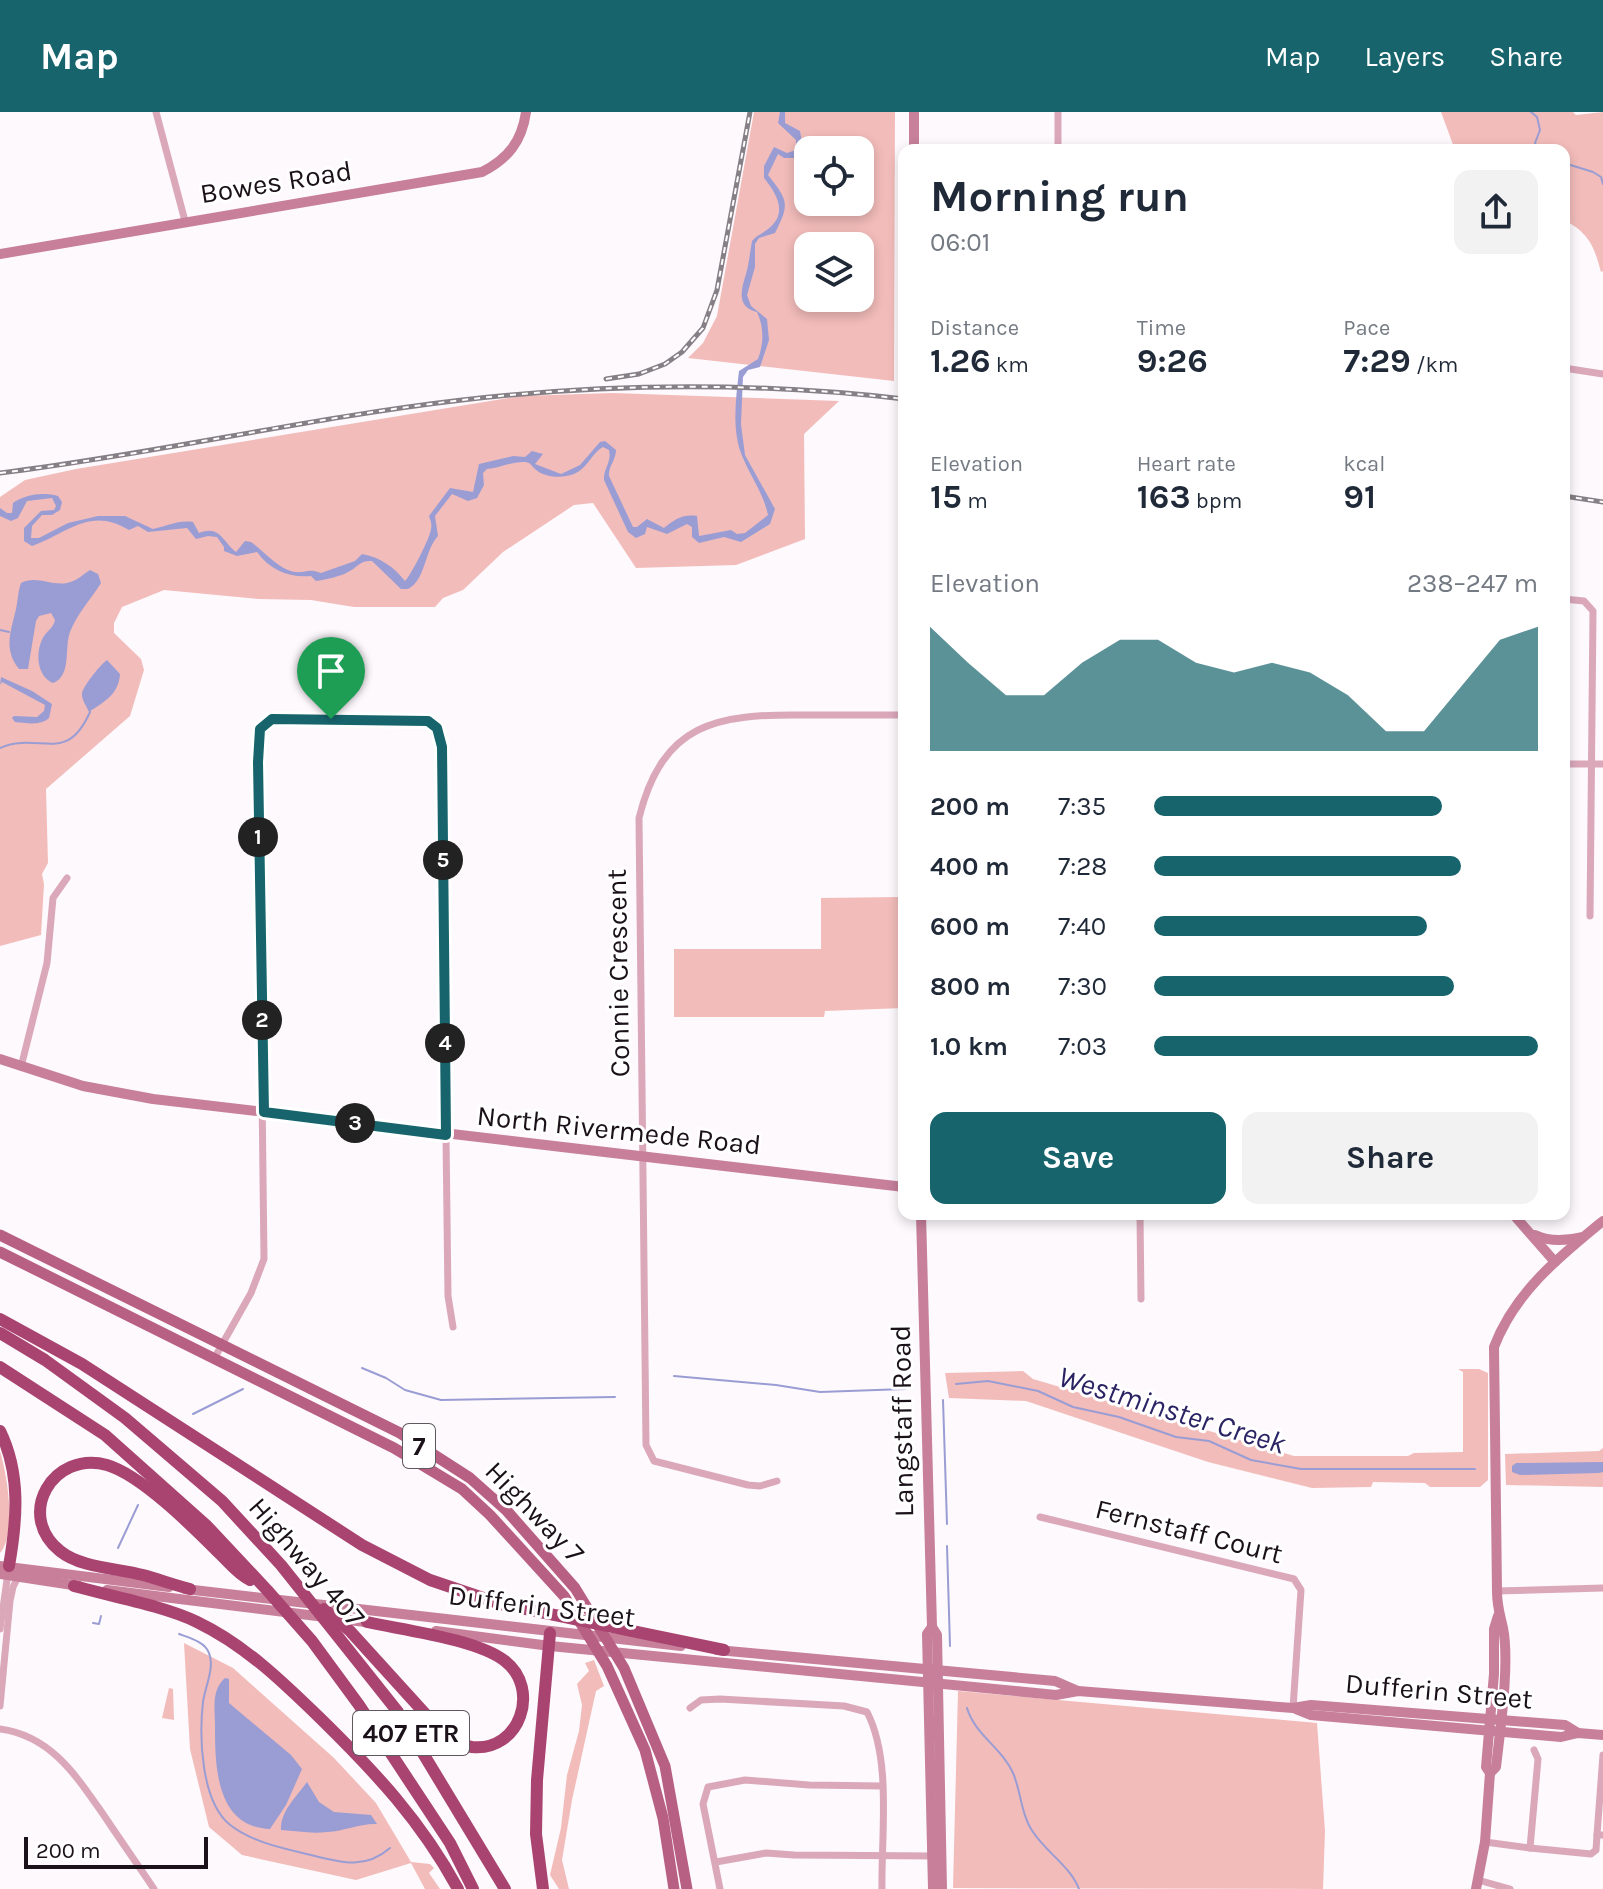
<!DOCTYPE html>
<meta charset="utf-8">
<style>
:root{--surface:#fff;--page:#f2f2f3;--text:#1f2937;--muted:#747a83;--accent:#17646d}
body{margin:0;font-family:Karla,sans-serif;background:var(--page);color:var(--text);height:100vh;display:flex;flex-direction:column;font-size:30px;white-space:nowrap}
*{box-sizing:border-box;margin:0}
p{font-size:26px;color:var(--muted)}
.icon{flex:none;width:44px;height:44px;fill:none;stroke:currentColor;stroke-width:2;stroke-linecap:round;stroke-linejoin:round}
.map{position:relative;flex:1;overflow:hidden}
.panel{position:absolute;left:898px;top:32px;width:672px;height:1076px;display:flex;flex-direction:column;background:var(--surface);border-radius:16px;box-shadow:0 4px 12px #0003}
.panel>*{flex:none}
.buttons{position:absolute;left:794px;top:24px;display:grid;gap:16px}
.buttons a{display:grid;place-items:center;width:80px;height:80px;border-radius:16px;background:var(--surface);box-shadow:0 4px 12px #0003;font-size:40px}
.scale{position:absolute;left:24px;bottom:20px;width:184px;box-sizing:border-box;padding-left:8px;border:4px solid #1a1119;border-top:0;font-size:22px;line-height:28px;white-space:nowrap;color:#1a1119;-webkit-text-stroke:6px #fff;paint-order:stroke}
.pin{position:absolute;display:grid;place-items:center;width:68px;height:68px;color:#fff;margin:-82px -34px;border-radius:50% 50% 50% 0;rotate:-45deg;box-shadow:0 0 8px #0007}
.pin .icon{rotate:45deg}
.km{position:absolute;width:40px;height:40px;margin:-20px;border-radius:50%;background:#222;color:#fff;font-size:22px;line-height:40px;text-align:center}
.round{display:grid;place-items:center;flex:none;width:84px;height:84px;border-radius:16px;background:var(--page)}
.summary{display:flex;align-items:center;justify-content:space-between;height:136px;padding:0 32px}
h1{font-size:44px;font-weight:700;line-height:60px}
.figures{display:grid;grid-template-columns:repeat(3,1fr);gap:12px;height:136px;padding:8px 32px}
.figures div{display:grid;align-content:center}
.figures b{font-size:34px;font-weight:700}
.figures small{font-size:22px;font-weight:400}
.figures p{font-size:22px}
.chart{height:224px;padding:16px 32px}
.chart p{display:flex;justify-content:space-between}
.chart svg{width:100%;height:144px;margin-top:8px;fill:var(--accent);opacity:.7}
.action{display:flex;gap:16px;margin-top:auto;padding:16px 32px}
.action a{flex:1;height:92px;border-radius:16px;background:var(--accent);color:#fff;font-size:32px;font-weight:700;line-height:92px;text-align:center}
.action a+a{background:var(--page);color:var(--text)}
ul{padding:0 32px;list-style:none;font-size:26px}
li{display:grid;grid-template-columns:128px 96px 1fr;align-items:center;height:60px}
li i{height:20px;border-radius:10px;background:var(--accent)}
header{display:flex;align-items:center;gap:48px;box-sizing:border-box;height:112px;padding:0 40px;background:var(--accent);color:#fff}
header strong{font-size:38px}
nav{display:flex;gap:44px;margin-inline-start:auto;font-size:28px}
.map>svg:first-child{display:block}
.green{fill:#f2bcba;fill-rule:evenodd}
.water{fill:#9a9dd4}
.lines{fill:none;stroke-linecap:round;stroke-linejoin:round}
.stream{stroke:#9a9dd4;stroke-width:2}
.street{stroke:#dba8ba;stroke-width:7}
.secondary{stroke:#c77f9a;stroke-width:10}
.primary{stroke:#b86083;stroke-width:11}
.highway{stroke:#a94470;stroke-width:12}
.rail-casing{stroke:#867f85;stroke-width:5}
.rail{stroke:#fff;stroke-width:2;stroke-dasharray:6;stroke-linecap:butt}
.route-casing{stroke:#fff;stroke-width:16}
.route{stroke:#17646d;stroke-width:10}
.labels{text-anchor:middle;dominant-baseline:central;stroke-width:6;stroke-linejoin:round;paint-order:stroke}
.shield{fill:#fff;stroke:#5f585e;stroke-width:2}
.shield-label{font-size:26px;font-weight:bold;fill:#1a1119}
.street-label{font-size:28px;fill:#1a1119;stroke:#fff}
.water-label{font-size:30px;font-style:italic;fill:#2a2465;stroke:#fff}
</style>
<header>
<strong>Map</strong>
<nav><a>Map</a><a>Layers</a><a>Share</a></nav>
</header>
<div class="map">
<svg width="1603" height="1777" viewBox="0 0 1603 1777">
<rect width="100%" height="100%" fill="#fef9fd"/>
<g class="green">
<path d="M 754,0 L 895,0 L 894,269 L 688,246 L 703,231 L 717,204 ZM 808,38 L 860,38 L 860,90 L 808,90 ZM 808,134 L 860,134 L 860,186 L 808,186 Z"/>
<path d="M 1441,0 L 1573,0 L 1576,3 L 1603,0 L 1603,159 L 1601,160 C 1594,134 1589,121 1564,108 L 1564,38 L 1455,38 Z"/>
<polygon points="613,281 839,289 804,322 805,427 736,453 636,456 593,391 574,393 503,440 463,478 443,486 435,495 354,495 311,488 258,487 164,478 122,495 114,511 114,521 141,547 144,558 130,604 46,677 48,751 42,762 44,772 41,823 0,834 0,385 25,368 76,357 521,284"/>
<polygon points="900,785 903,896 825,899 824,905 674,905 674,837 821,837 821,786"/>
<polygon points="1458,1257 1479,1257 1488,1261 1488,1368 1480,1375 1430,1375 1425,1371 1373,1370 1371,1375 1312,1376 1208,1350 1026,1289 949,1286 945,1261 1023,1259 1033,1267 1294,1344 1408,1344 1414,1341 1463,1340 1463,1260"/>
<polygon points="1603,1336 1603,1375 1506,1373 1505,1342 1599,1339"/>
<path d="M 0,1339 C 7,1362 17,1422 0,1441 Z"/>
<polygon points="184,1531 233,1556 334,1646 376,1691 411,1750 430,1752 434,1756 429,1761 440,1777 425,1777 411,1751 356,1768 242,1743 209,1715 190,1637"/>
<polygon points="594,1548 604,1574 596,1579 572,1688 562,1748 569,1777 559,1777 550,1763 561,1716 567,1663 579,1619 582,1593 577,1572 589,1559 585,1551"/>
<polygon points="169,1576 173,1577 174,1608 162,1606"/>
<polygon points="958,1579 1317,1611 1325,1719 1323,1777 953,1776"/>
</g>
<g class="water">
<path d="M 780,0 L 785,0 L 785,11 L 800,19 L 803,36 L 798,46 L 784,46 L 778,42 L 768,63 C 788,88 790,92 775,121 L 759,126 L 755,132 L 755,155 L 747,183 L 751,194 L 767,207 L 769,228 L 760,255 L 748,258 L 743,265 L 741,312 L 745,343 L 775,397 L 770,412 L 741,430 L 724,425 L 699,431 L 692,425 L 692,415 L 687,412 L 667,422 L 647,415 L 645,422 L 636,426 L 628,420 L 604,368 C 603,357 612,350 609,338 L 603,335 C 592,341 588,355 576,361 C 564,367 544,366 535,357 C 530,353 532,351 525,350 C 513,349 499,356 487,357 L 483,361 L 484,373 L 477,386 L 468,389 L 452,382 L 435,404 L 438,424 C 424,439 426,468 408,477 L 401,477 L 372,449 C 360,448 358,455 348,460 C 342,464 324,468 316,469 L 311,464 C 289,466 270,458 257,440 L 237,444 L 224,439 L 224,435 L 217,425 L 208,424 L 196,427 L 187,416 L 148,420 L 138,414 L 129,418 C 90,394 68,421 32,434 L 24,429 L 24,416 L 41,399 L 54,398 L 56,394 L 52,386 L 27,389 L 18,406 L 11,409 L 0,404 L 0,396 L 7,401 L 12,401 L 13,391 C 26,382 43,380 58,384 L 62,390 L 60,398 L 52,403 L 42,403 L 32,414 L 31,426 L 39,426 L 68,411 L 98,404 L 125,404 L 153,417 C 168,414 177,408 193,410 L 199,421 C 220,413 222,429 236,440 L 245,429 L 251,430 C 262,438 281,459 295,460 C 307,461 308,456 321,461 L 355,449 L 362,442 C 380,445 394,455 405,469 C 410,465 431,424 431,417 C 432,412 431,410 429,404 L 450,376 L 473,380 L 479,352 L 513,344 L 525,345 L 532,339 L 543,342 L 535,352 L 561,362 L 580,353 L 600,330 L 605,329 L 616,338 C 616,348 608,355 609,364 L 633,415 L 637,415 L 647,407 L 664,416 C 675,407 683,402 697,404 L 699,424 L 731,418 L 737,422 L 745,421 L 768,403 C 764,383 751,365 743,346 C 731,320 736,286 739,259 L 758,247 C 764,231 764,215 757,200 C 736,195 741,178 746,162 C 749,152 750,140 752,129 C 757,123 762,122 768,117 C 789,101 776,81 764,66 L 764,54 L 774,35 L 787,41 L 796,38 L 796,28 L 778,11 Z"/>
<path d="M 90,458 L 98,462 L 101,471 C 91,487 77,502 70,520 C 64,536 72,564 53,571 C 36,564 35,538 44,524 C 49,517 53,516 55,508 L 51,501 L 39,504 L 36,509 L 28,557 L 19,557 C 3,537 11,519 16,497 C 18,488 18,479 21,471 C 36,463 51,474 67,471 C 77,469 82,463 90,458 Z"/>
<path d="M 107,548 L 120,562 C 119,583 102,591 89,600 C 87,595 81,587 82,581 C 84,573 101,552 107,548 Z"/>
<path d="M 1,565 L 32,579 L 52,592 L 49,606 C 40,614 27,611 15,610 L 12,606 L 14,604 L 37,605 L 44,599 L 45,593 L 2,570 L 0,573 Z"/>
<polygon points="1603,1350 1603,1360 1599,1361 1520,1363 1512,1360 1512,1354 1516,1351"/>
<path d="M 225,1566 L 229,1567 L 229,1591 L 291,1643 L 302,1657 L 286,1693 L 270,1717 C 215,1715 215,1652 215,1613 C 215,1597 211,1578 225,1566 Z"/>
<path d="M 307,1670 L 319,1690 L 334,1700 L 371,1703 L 377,1712 C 361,1711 345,1719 327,1720 C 312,1722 296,1719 281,1718 C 280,1700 296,1685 307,1670 Z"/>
</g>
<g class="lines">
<g class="stream">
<polyline points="1531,0 1537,5 1540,18 1535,31 1538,38"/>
<polyline points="1564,51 1593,60 1601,65 1603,72"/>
<polyline points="0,518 9,520"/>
<path d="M 0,636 C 40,619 66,654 90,600"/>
<polyline points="362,1256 386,1266 405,1278 441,1288 615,1285"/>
<polyline points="674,1264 776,1273 820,1280 905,1277"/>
<polyline points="956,1272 988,1269 1038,1279 1073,1295 1119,1305 1176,1325 1209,1329 1251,1348 1301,1357 1475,1357"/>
<polyline points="943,1288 947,1412"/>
<polyline points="193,1302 243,1277"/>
<polyline points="947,1434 950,1534"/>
<polyline points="118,1436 138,1393"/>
<polyline points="93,1511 99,1512 101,1504"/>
<path d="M 179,1522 C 190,1526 205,1530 209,1541 C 215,1555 205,1575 203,1590 C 199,1625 201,1688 229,1712 C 252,1731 287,1737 315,1744 C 343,1751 366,1757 390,1736"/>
<path d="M 967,1596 C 975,1623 1002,1636 1013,1661 C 1021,1679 1021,1703 1033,1720 C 1046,1740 1070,1754 1079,1777"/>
</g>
<g class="street">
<polyline points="156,0 185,109"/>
<polyline points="1058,0 1058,38"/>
<polyline points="1564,256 1603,262"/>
<polyline points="1564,487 1584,489 1593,499 1590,804"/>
<polyline points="1564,652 1603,652"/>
<polyline points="21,955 47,851 53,786 67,766"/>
<polyline points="1140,1102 1141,1187"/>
<path d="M 215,1245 L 251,1181 L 264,1147 L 258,650 C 258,634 255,615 272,607 L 428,609 L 437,616 L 441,626 L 448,1184 L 453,1215"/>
<path d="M 777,1369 L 760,1374 L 748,1373 L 654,1349 L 646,1333 L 639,706 C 663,610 717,602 804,603 C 838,603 871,603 904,603"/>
<polyline points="1040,1405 1294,1467 1301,1478 1293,1596"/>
<polyline points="1497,1479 1603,1476"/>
<polyline points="0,1517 8,1461"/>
<polyline points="0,1594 10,1489 13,1475 18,1465"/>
<path d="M 690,1596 L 701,1588 L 720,1587 L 844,1594 L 867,1600 C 892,1648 881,1724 882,1777"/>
<path d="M 0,1617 C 52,1624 77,1665 105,1705 C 121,1729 138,1753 154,1777"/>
<polyline points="1603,1643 1597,1723 1603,1723"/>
<polyline points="1485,1730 1530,1736 1538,1647 1534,1638"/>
<polyline points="1530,1736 1591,1742 1596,1738 1597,1723"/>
<polyline points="716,1750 766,1741 794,1743 935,1744"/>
<polyline points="1478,1768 1510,1777"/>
<polyline points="720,1777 703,1692 708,1675 745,1668 809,1673 882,1674"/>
</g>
<g class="secondary">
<polyline points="914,38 914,0"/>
<path d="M 0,142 L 482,60 C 508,47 522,29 526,0"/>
<polyline points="0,947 83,974 153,987 904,1075"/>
<polyline points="921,1102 932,1515 927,1522 933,1777"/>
<polyline points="1513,1102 1555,1150"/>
<path d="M 1535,1123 C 1550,1130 1566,1129 1582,1125"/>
<polyline points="0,1454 169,1475"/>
<polyline points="0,1462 79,1474"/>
<polyline points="185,1477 681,1534"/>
<polyline points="107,1478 373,1511"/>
<polyline points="932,1515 937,1523 942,1777"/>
<polyline points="436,1519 550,1534 1056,1583 1078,1579 1293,1596 1311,1593 1565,1613 1578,1621"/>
<polyline points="717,1538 1055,1569 1078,1579"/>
<polyline points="1296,1597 1311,1603 1561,1625 1578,1621 1603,1623"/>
<path d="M 1490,1661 L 1496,1655 C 1500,1619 1510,1551 1503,1516 C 1500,1502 1497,1495 1497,1479 L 1494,1235 C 1515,1180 1559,1145 1603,1109"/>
<polyline points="1476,1777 1485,1730 1490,1661 1486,1655 1494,1562 1494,1517 1498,1504"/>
</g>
<g class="primary">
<polyline points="0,1123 400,1321 470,1366 507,1399 575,1476 624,1556 665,1654 687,1777"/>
<polyline points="0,1140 394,1336 462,1377 490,1403 564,1484 607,1554 645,1638 663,1706 674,1777"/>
</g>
<g class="highway">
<polyline points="0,1207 82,1252 362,1433 430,1468 501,1492 724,1538"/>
<polyline points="0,1221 45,1248 125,1306 222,1389 281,1453 398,1600 505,1777"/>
<polyline points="0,1255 105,1323 207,1414 267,1478 312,1529 359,1593 450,1731 473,1777"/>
<path d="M 0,1319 C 21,1362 17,1408 9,1454"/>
<path d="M 74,1474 C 110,1484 164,1494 197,1510 C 245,1533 283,1570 321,1607 C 376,1661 421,1709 458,1777"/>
<path d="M 190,1477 C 174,1473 158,1467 143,1463 C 117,1456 81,1456 60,1439 C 15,1403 53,1338 107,1353 C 141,1363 192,1414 218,1440 C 228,1449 237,1462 250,1468"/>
<path d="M 324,1497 L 350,1519 L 439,1617 C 449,1625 459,1633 472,1635 C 520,1640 541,1577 505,1549 C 477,1527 403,1518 367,1510"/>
<polyline points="543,1777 536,1722 537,1668 550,1521"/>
</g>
<g class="rail-casing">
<g id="rail">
<polyline points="606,267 639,262 665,252 682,240 703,216 717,178 750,0"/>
<path d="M 0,361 C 155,342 307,306 462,288 C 609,271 757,270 904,287"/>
<polyline points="1564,384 1603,390"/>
</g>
</g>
<use href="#rail" class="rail"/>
</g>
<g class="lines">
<g class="route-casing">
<polygon id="route" points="272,607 428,609 437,616 442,635 446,1023 264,1000 258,650 260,617"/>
</g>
<use href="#route" class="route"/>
</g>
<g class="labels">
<g class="shield">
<rect x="403" y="1312" width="32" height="44" rx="6"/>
<rect x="353" y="1599" width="116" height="44" rx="6"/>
</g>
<g class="shield-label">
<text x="419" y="1334">7</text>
<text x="411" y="1621">407 ETR</text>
</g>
<g class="street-label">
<text transform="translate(276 70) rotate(-9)">Bowes Road</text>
<text transform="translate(618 861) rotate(-91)">Connie Crescent</text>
<text transform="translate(619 1018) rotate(6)">North Rivermede Road</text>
<text transform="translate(902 1309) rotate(-91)">Langstaff Road</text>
<text transform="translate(535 1400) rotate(46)">Highway 7</text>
<text transform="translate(1189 1419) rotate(14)">Fernstaff Court</text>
<text transform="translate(307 1450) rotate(49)">Highway 407</text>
<text transform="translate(542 1494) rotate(7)">Dufferin Street</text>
<text transform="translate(1439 1579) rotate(5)">Dufferin Street</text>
</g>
<g class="water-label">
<text transform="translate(1172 1298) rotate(17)">Westminster Creek</text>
</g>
</g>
</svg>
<div class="buttons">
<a><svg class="icon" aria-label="locate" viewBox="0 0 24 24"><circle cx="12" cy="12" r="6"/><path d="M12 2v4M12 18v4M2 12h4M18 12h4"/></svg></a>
<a><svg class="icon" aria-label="layers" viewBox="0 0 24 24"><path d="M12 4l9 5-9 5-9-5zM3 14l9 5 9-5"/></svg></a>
</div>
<div class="scale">200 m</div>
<div class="pin" style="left:331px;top:607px;background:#1e9e55"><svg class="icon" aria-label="arrive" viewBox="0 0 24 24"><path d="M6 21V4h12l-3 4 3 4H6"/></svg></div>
<b class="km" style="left:258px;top:725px">1</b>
<b class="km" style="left:262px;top:908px">2</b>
<b class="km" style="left:355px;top:1011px">3</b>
<b class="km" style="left:445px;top:931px">4</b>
<b class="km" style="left:443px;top:748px">5</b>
<section class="panel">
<div class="summary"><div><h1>Morning run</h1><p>06:01</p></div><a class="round"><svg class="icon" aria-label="share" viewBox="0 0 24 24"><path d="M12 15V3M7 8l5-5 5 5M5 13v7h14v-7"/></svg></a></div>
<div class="figures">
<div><p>Distance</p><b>1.26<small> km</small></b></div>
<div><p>Time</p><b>9:26</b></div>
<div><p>Pace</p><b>7:29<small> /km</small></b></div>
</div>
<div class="figures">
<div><p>Elevation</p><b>15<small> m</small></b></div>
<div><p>Heart rate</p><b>163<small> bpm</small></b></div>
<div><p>kcal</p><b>91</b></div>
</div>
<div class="chart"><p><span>Elevation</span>238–247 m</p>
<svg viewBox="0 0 160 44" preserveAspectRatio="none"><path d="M0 44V6L10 17L20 27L30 27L40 17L50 10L60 10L70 17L80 20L90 17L100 20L110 27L120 38L130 38L140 24L150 10L160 6V44z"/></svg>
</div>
<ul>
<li><b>200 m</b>7:35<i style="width:75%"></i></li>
<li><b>400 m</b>7:28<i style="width:80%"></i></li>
<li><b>600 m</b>7:40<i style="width:71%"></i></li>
<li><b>800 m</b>7:30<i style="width:78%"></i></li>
<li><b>1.0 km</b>7:03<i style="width:100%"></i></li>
</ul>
<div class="action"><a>Save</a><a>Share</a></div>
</section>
</div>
